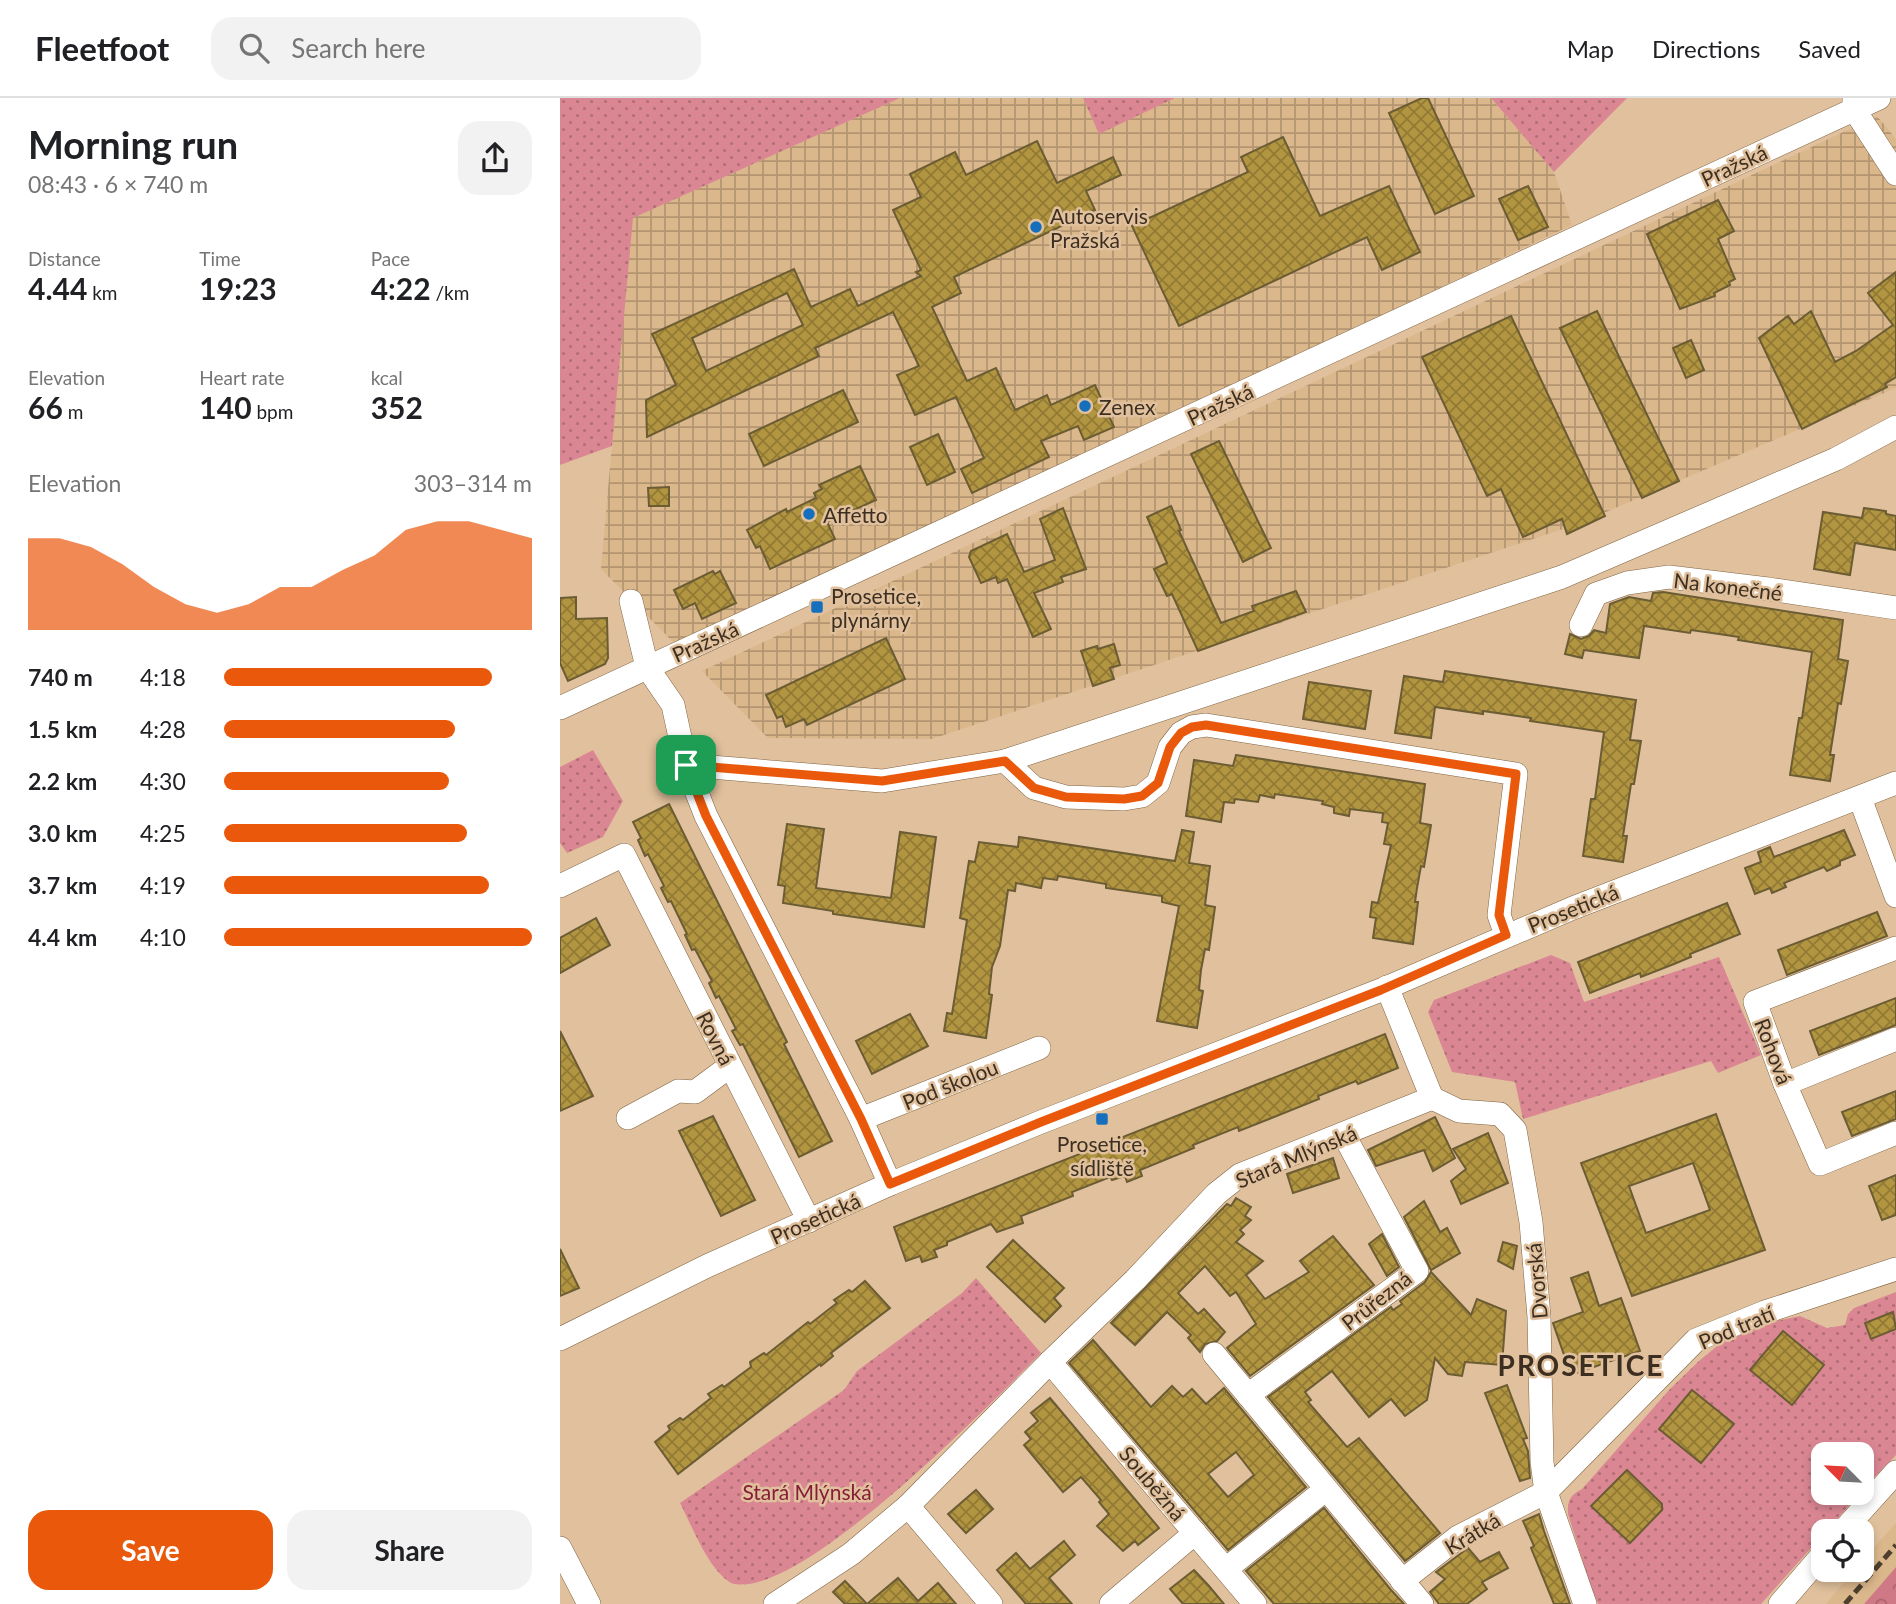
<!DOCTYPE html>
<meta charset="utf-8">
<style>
:root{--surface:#fff;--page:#f2f2f2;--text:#202124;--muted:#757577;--line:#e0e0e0;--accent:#ea580c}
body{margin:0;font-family:Lato,sans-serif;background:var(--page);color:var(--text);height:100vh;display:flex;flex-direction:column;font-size:26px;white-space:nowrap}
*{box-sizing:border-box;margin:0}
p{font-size:23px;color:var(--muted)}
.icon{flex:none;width:38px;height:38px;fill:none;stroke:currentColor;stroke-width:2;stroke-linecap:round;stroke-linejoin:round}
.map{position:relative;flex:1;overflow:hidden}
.panel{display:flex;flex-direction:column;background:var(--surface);width:560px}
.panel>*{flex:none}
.needle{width:46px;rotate:294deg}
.fabs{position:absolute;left:1251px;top:1344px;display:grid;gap:14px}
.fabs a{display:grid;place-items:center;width:63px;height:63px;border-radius:14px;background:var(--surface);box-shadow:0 4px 10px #0003;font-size:35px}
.pin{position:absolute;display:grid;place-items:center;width:60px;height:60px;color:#fff;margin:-30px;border-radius:14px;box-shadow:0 4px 10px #0006}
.round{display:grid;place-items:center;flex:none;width:74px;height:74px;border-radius:21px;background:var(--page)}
.headline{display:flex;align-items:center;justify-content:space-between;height:119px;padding:0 28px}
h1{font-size:38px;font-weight:700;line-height:52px}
.metrics{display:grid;grid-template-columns:repeat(3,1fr);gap:10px;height:119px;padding:7px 28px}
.metrics div{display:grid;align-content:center}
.metrics b{font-size:30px;font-weight:700}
.metrics small{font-size:19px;font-weight:400}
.metrics p{font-size:19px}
.chart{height:196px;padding:14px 28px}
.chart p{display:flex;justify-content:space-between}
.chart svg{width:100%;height:126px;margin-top:7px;fill:var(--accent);opacity:.7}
.button{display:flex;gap:14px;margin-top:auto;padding:14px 28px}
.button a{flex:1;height:80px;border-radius:21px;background:var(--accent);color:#fff;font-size:28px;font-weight:700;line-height:80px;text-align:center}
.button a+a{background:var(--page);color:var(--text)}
ul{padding:0 28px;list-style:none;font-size:23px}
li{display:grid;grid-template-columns:112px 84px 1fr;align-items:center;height:52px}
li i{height:18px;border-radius:9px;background:var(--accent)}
header{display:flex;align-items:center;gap:42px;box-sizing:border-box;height:98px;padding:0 35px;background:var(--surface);border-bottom:2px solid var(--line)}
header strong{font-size:33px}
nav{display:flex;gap:38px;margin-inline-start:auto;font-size:24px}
.search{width:490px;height:63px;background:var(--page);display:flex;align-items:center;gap:18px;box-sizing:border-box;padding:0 24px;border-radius:21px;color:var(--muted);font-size:26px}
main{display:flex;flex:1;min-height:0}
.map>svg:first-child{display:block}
.built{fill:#dbb78c}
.industrial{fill:url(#industrial-grid)}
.grass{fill:url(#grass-dots)}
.forest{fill:url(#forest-crowns)}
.building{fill:url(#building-cross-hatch);stroke:#6b5c34;stroke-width:2;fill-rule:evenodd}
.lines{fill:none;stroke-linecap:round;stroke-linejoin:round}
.street-casing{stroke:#7f6341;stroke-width:24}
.street{stroke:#fff;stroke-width:23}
.rail{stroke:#4e3f2e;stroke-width:5;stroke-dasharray:10 5;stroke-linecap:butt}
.route-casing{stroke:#fff;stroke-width:14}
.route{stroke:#ea580c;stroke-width:9}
.poi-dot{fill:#156fbc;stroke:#e1c19d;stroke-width:2.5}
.labels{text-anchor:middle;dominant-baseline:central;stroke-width:5;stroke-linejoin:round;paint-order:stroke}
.street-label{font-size:21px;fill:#3c2f21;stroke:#e1c19d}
.poi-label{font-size:21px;fill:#3c2f21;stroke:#e1c19d;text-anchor:start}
.park-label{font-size:21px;fill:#861e39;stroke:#e1c19d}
.district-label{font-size:28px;font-weight:bold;letter-spacing:2px;fill:#3c2f21;stroke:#e1c19d}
</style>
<header>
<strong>Fleetfoot</strong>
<div class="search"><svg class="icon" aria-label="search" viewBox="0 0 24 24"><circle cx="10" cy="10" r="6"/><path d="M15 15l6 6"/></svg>Search here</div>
<nav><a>Map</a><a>Directions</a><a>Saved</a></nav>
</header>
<main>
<section class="panel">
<div class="headline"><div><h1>Morning run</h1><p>08:43 · 6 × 740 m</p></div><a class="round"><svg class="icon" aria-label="share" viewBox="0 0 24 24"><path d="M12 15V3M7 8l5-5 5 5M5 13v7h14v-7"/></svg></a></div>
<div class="metrics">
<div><p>Distance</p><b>4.44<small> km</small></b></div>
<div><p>Time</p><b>19:23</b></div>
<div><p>Pace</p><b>4:22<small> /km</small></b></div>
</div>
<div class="metrics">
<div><p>Elevation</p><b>66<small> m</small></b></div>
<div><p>Heart rate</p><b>140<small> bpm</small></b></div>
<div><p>kcal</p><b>352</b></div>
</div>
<div class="chart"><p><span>Elevation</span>303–314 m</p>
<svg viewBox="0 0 160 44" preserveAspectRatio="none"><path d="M0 44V12L10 12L20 15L30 21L40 29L50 35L60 38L70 35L80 29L90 29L100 23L110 18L120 9L130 6L140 6L150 9L160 12V44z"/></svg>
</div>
<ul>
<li><b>740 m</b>4:18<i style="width:87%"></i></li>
<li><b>1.5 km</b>4:28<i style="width:75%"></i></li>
<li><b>2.2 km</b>4:30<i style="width:73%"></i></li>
<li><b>3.0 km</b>4:25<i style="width:79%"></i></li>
<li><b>3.7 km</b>4:19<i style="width:86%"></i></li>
<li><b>4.4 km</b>4:10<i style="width:100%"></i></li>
</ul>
<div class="button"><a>Save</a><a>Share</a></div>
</section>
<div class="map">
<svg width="1336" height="1506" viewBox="0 0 1336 1506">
<defs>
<pattern id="industrial-grid" width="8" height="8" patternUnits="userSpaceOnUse" patternTransform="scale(1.75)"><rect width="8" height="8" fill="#dbb78c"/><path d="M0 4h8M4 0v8" fill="none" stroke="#b39572"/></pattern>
<pattern id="grass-dots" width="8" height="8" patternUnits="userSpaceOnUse" patternTransform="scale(1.75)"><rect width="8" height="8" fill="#db8793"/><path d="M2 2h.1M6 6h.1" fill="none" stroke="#b36f78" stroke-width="1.8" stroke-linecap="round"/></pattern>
<pattern id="forest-crowns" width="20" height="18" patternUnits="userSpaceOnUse" patternTransform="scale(1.75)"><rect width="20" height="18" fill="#d07986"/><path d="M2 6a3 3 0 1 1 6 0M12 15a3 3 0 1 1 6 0" fill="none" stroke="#aa646d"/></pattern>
<pattern id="building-cross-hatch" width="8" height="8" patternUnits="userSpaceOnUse" patternTransform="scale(1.75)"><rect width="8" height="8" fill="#b29540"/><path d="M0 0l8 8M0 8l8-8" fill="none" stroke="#927a35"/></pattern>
</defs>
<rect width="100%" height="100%" fill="#e1c19d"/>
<polygon class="built" points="1336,1425 1336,1469 1304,1506 1266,1506 1294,1472 1302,1472 1302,1463"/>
<g class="industrial">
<polygon points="340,0 523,0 539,35 615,0 931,0 994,74 1012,127 119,550 41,471 72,120"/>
<polygon points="1317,18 1336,41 1336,290 1018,426 372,641 208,640 142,573"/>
</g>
<g class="grass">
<polygon points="0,0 340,0 73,120 52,348 0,367"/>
<polygon points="523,0 615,0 539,36"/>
<polygon points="931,0 1067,0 994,74"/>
<polygon points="33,652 63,703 43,739 7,755 0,745 0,669"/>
<polygon points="991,857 1010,865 1024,904 1159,859 1201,957 1158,975 1151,963 963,1021 955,984 892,974 868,914 874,902"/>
<path d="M 416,1180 L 481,1255 C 435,1301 237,1506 171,1485 C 148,1471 132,1428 120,1405 L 284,1292 L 297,1273 L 402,1195 Z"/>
<path d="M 1336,1194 L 1336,1357 L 1302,1392 L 1302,1356 L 1264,1356 L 1264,1395 L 1300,1395 L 1201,1506 L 1038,1506 L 1028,1480 L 1008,1416 C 1007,1403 1010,1397 1022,1391 L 1110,1291 L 1139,1263 L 1162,1244 L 1216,1223 L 1240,1218 L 1267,1230 L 1285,1227 L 1288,1216 L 1294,1210 Z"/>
</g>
<polygon class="forest" points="1336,1469 1336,1506 1304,1506"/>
<g class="building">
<polygon points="862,0 868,0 914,98 875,116 829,15"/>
<polygon points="723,39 760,118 829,88 860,154 822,172 807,139 619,228 572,128 688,74 681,59"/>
<path d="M 477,43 L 497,85 L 553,59 L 561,77 L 526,93 L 535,112 L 394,179 L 401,195 L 372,209 L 407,283 L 436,270 L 455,312 L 487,297 L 491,307 L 535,287 L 554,329 L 524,342 L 518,328 L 481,343 L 489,359 L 412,395 L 401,371 L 424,360 L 396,299 L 355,317 L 337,277 L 359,268 L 333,214 L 255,250 L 259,258 L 87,339 L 86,302 L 116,287 L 92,236 L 234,171 L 251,209 L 290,191 L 298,208 L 361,178 L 356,174 L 361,172 L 333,112 L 361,99 L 350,76 L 395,54 L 406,77 ZM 227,195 L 243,227 L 146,273 L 132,240 Z"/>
<polygon points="968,88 988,129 958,142 939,101"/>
<polygon points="1158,102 1174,133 1158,141 1175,181 1169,184 1170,187 1154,195 1155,198 1120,211 1087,136"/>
<polygon points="1336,174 1336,279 1325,286 1327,289 1242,331 1199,240 1228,218 1234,226 1251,213 1275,264 1296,253 1333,227 1308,195"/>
<polygon points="1037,213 1119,383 1082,400 1000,230"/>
<polygon points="951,218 1045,418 1007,436 1002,421 963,439 941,391 927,398 862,259"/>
<polygon points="1131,242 1144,272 1126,280 1113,250"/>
<polygon points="283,292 298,324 204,368 189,336"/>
<polygon points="378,336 395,374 367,387 350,349"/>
<polygon points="659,343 711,450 683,464 631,356"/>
<polygon points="300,368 316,402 267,424 275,441 210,471 200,448 196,450 187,432 226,411 227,414 256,400 254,395 262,391 259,387"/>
<polygon points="109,389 109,408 89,408 88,390"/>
<polygon points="611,408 621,432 619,433 661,525 694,513 692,508 736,493 746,514 638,553 612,496 607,498 594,471 607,465 587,419"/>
<polygon points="503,410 526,471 501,479 503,484 474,495 491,531 473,539 447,481 438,485 436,479 421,485 409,459 411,453 447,436 464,474 495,462 480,421"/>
<polygon points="1304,410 1326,413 1326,416 1336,418 1336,452 1295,445 1290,477 1254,471 1263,414 1302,420"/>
<polygon points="153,473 155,476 160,473 176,505 142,521 135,505 123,511 114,492"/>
<polygon points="1103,494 1283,522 1278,561 1288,563 1281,606 1278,605 1275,626 1270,657 1274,657 1270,683 1230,677 1239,620 1242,620 1252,554 1178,542 1179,539 1159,536 1131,532 1130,535 1084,528 1079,560 1024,552 1022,560 1005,556 1010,536 1021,541 1029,538 1034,532 1046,535 1050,506 1069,499 1091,503 1093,495"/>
<polygon points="16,499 16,521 47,520 48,560 45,566 8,583 0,565 0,500"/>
<polygon points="326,540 345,581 247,627 244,621 226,629 222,618 217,620 206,597"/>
<polygon points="554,546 560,567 550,570 554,581 533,588 521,553 537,548 538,551"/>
<polygon points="885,573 1076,602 1070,642 1081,643 1074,686 1071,686 1063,738 1067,738 1063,764 1023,758 1031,701 1035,701 1044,634 970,623 971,620 923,613 923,616 875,609 871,640 835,635 844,578 883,584"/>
<polygon points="749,584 811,593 805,631 743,621"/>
<polygon points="676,657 865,686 860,725 871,727 864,769 861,768 857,790 855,804 858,804 853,846 813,840 816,820 810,819 812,804 818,805 831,747 824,746 828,725 822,724 823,715 790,711 789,718 774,715 774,709 762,706 763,703 715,696 714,700 700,697 698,704 675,701 674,705 664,704 661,724 626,718 634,662 673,668"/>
<polygon points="109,706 227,944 224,946 272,1043 239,1059 183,946 180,947 172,933 176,931 159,898 156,900 149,885 152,883 135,851 132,852 125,837 127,836 111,803 108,804 101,790 104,788 88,756 85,758 78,742 81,740 73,724"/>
<polygon points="227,726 264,731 256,790 331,800 340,734 376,739 364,829 273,816 273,813 223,805 225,788 218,787"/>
<polygon points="622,732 634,734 629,765 650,768 645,807 655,809 649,852 645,851 641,872 639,892 643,893 637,930 597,923 619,808 602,804 602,798 546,790 546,786 498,778 497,782 483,780 481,790 456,785 455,793 448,792 440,848 432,869 429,896 432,897 426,940 384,933 387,915 392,916 407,822 400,820 409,763 415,764 419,744 458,749 459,739 615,763"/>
<polygon points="1284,732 1295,757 1280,763 1280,767 1267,773 1264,769 1224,785 1226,789 1212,795 1210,790 1195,796 1185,770 1201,764 1198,754 1210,749 1214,759"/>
<polygon points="1167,805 1180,836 1130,856 1131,859 1114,866 1081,879 1080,875 1030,895 1018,864"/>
<polygon points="1317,814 1327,838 1227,877 1218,852"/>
<polygon points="36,820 50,847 0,875 0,840"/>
<polygon points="1336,900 1336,927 1259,957 1250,933"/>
<polygon points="350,916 368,948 312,976 296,943"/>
<polygon points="0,933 33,998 0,1013"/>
<polygon points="825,936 838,970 798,986 796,983 758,998 759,1001 679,1033 678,1029 633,1047 634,1050 580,1072 582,1078 567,1084 565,1078 552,1082 550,1079 512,1094 513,1098 461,1118 463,1125 437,1134 431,1126 387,1144 387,1147 374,1152 377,1159 362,1164 360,1158 346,1163 334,1129"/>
<polygon points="1336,993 1336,1021 1292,1038 1282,1014"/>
<path d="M 1156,1016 L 1205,1152 L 1072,1198 L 1021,1065 ZM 1133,1065 L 1150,1112 L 1086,1135 L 1069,1088 Z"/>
<polygon points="153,1018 195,1102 161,1118 119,1033"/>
<polygon points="875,1019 895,1060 873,1073 864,1052 816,1068 808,1052"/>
<polygon points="928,1035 948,1085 901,1106 891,1083 906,1071 893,1051"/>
<polygon points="773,1060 779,1080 733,1095 727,1076"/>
<polygon points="1336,1077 1336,1117 1322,1122 1309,1088"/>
<polygon points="676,1100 691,1109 685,1118 691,1122 680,1132 684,1136 676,1144 703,1163 686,1177 705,1201 749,1174 740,1163 773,1138 814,1187 690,1278 667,1250 696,1226 676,1194 670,1198 645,1168 618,1195 638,1216 644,1211 665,1234 657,1243 645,1246 640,1254 628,1240 631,1237 607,1214 575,1247 551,1225 667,1106 671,1108"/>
<polygon points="864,1103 880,1134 887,1130 900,1155 871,1172 844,1119"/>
<polygon points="822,1136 839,1169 827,1178 809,1146"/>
<polygon points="453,1142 504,1190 494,1200 501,1208 485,1224 427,1169"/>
<polygon points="943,1144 957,1148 953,1171 938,1163"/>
<polygon points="0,1151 19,1190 0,1198"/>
<polygon points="871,1174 911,1217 917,1201 946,1213 942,1267 905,1264 902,1278 888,1276 875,1260 867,1302 845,1318 831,1301 809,1319 772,1273 745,1294 751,1302 748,1304 787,1349 799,1340 880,1435 845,1463 708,1299 831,1209 833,1212 842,1206 840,1203 865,1184"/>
<polygon points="1028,1174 1039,1208 1061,1200 1080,1253 1011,1277 993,1225 1023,1214 1011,1180"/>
<polygon points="305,1183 330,1210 271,1255 273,1258 261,1268 260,1266 118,1376 95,1344 110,1332 108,1328 120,1320 123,1322 151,1300 148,1296 162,1287 164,1289 191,1269 190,1264 204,1255 206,1257 248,1224 250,1226 277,1205 274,1202 289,1192 292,1194"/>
<polygon points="1333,1214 1336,1231 1311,1241 1305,1225"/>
<polygon points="1223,1233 1264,1267 1232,1307 1190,1272"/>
<path d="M 533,1242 L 591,1309 L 612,1288 L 623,1299 L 632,1291 L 646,1306 L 664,1290 L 746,1389 L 668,1452 L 509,1265 ZM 676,1354 L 694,1377 L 668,1399 L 648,1376 Z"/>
<polygon points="947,1287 967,1340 963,1341 968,1353 970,1380 960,1383 925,1295"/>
<polygon points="1132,1292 1174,1326 1141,1365 1099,1331"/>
<polygon points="490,1300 599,1430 578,1447 575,1443 563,1453 537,1428 549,1416 539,1404 541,1402 521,1379 503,1394 464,1347 471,1341 465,1334 478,1323 471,1315"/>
<polygon points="1067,1372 1102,1406 1102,1412 1070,1445 1031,1408"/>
<polygon points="416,1392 433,1411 406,1435 388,1416"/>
<polygon points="764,1410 831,1492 844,1506 714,1506 686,1473"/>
<polygon points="979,1416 984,1433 1010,1506 994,1506 971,1450 974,1448 963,1423"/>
<polygon points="504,1443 515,1457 489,1480 512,1506 466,1506 437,1472 456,1455 470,1471"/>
<polygon points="908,1450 920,1464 939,1454 948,1470 922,1484 927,1491 907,1506 879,1506 870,1494 885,1481 876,1474"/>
<polygon points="634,1472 649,1488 664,1506 623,1506 610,1491"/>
<polygon points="338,1480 358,1503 378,1485 396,1506 285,1506 273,1494 285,1483 307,1506"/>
</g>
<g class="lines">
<g class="street-casing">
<g id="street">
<polyline points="1294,0 1294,11 1336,76"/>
<polyline points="71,503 87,569 113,607 126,667 322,683 445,663 1002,479 1276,361 1336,329"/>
<polyline points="1021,527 1036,496 1067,485 1109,479 1208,491 1336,510"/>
<polyline points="0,610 1319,0"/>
<polyline points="445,663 474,690 506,699 564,701 582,698 598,685 610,649 621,635 632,629 646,627 956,676 939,817 946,837"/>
<polyline points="126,667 146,718 301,1021 330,1086"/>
<polyline points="1300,700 1336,798"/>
<polyline points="0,788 64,757 249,1123"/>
<polyline points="1336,850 1195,904 1225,986 1260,1066 1336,1035"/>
<polyline points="827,889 872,1000"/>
<polyline points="1225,986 1336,941"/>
<polyline points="872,1000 899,1013 940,1016 955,1032 971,1124 979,1219 982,1364 986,1394 1025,1506"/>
<polyline points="68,1020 118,993 135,994 170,968"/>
<polyline points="301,1021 479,950"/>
<polyline points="0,1241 147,1168 330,1086 481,1024 821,892 1013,810 1336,685"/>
<polyline points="654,1256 862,1506"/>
<polyline points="490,1264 695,1506"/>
<polyline points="688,1297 857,1173 784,1037"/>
<polyline points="348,1408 431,1506"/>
<polyline points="1283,1433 1336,1374"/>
<polyline points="0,1450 29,1506"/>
<polyline points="666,1471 765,1392"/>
<polyline points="842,1483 898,1439 986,1394 1136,1242 1205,1214 1336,1171"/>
<polyline points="215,1506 291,1456 348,1408 490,1264 575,1182 656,1096 680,1077 872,1000"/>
<polyline points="551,1506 635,1435"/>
<polyline points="1220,1506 1264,1455"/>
</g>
</g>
<use href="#street" class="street"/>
<polyline class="rail" points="1285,1506 1336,1447"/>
</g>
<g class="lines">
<g class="route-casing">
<polygon id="route" points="646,627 956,676 939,817 946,837 821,892 481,1024 330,1086 301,1021 146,718 126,667 322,683 445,663 474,690 506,699 564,701 582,698 598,685 610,649 621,635 632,629"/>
</g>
<use href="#route" class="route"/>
</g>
<g class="poi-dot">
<circle cx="476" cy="129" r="7"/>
<circle cx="525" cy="308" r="7"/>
<circle cx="249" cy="416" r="7"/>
<rect x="250" y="502" width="14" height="14" rx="3.5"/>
<rect x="535" y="1014" width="14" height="14" rx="3.5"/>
</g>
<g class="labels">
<g class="street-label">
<text transform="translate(1174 67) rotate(-25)">Pražská</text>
<text transform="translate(660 306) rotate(-25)">Pražská</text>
<text transform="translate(1168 488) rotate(7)">Na konečné</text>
<text transform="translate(145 543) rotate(-24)">Pražská</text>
<text transform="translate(1013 810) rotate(-22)">Prosetická</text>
<text transform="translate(156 940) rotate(63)">Rovná</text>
<text transform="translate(1214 953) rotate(69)">Rohová</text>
<text transform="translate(390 986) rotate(-22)">Pod školou</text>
<text transform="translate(736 1058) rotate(-23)">Stará Mlýnská</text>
<text transform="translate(255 1120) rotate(-24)">Prosetická</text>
<text transform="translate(976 1183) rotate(-95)">Dvorská</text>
<text transform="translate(816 1202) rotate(-38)">Průřezná</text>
<text transform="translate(1176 1229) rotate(-23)">Pod tratí</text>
<text transform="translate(593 1385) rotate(50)">Souběžná</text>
<text transform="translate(912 1435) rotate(-31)">Krátká</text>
</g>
<g class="poi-label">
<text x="490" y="117">Autoservis<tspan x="490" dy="24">Pražská</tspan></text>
<text x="539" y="308">Zenex</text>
<text x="263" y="416">Affetto</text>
<text x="271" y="497">Prosetice,<tspan x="271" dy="24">plynárny</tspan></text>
<text x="542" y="1045" text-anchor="middle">Prosetice,<tspan x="542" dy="24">sídliště</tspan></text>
</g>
<g class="park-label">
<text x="247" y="1393">Stará Mlýnská</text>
</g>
<g class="district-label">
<text x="1021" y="1267">PROSETICE</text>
</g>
</g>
</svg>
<div class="fabs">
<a><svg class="needle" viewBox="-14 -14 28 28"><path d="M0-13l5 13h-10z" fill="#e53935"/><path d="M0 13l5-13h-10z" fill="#757577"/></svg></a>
<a><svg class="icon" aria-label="locate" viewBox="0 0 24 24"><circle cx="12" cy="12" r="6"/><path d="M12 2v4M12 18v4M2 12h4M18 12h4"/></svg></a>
</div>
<div class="pin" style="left:126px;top:667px;background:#1e9e55"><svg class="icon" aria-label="arrive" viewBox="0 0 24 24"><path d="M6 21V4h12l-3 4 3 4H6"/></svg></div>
</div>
</main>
